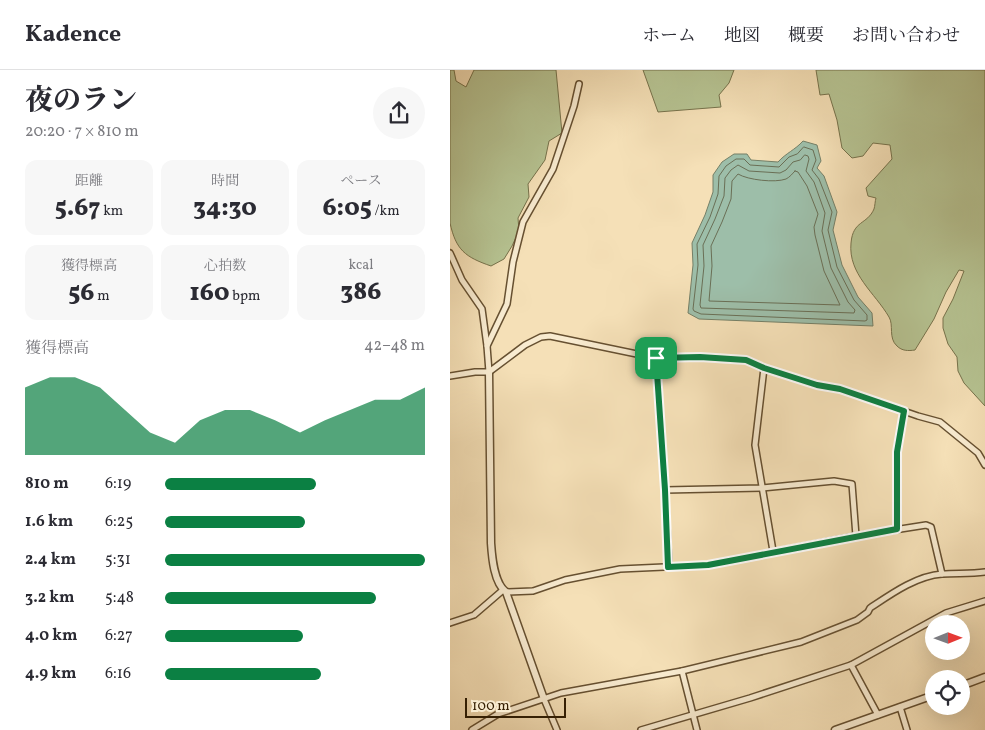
<!DOCTYPE html>
<html lang="ja">
<meta charset="utf-8">
<style>
:root{--surface:#fff;--page:#f7f7f7;--text:#2b2b33;--muted:#7c7c81;--line:#e1e1e2;--accent:#0b8043}
body{margin:0;font-family:Vollkorn,"Noto Serif JP",serif;background:var(--page);color:var(--text);height:100vh;display:flex;flex-direction:column;font-size:19px;white-space:nowrap}
*{box-sizing:border-box;margin:0}
p{font-size:16px;color:var(--muted)}
.icon{flex:none;width:28px;height:28px;fill:none;stroke:currentColor;stroke-width:2;stroke-linecap:round;stroke-linejoin:round}
.map{position:relative;flex:1;overflow:hidden}
.details{display:flex;flex-direction:column;background:var(--surface);width:450px}
.details>*{flex:none}
.needle{width:32px;rotate:89deg}
.fabs{position:absolute;left:475px;top:545px;display:grid;gap:10px}
.fabs a{display:grid;place-items:center;width:45px;height:45px;border-radius:50%;background:var(--surface);box-shadow:0 5px 20px #0002;font-size:25px}
.scale{position:absolute;left:15px;bottom:12px;width:101px;box-sizing:border-box;padding-left:5px;border:2px solid #362004;border-top:0;font-size:14px;line-height:18px;white-space:nowrap;color:#362004;-webkit-text-stroke:4px #f8ebd0;paint-order:stroke}
.pin{position:absolute;display:grid;place-items:center;width:42px;height:42px;color:#fff;margin:-21px;border-radius:10px;box-shadow:0 2px 8px #0006}
.round{display:grid;place-items:center;flex:none;width:52px;height:52px;border-radius:26px;background:var(--page)}
.headline{display:flex;align-items:center;justify-content:space-between;height:85px;padding:0 25px}
h1{font-size:28px;font-weight:800;line-height:38px}
.metrics{display:grid;grid-template-columns:repeat(3,1fr);gap:8px;height:85px;padding:5px 25px}
.metrics div{display:grid;align-content:center;border-radius:12px;background:var(--page);text-align:center}
.metrics b{font-size:25px;font-weight:800}
.metrics small{font-size:14px;font-weight:400}
.metrics p{font-size:14px}
.chart{height:140px;padding:10px 25px}
.chart p{display:flex;justify-content:space-between}
.chart svg{width:100%;height:90px;margin-top:5px;fill:var(--accent);opacity:.7}
ul{padding:0 25px;list-style:none;font-size:16px}
li{display:grid;grid-template-columns:80px 60px 1fr;align-items:center;height:38px}
li i{height:12px;border-radius:6px;background:var(--accent)}
header{display:flex;align-items:center;gap:30px;box-sizing:border-box;height:70px;padding:0 25px;background:var(--surface);border-bottom:1px solid var(--line)}
header strong{font-size:24px}
nav{display:flex;gap:28px;margin-inline-start:auto;font-size:18px}
main{display:flex;flex:1;min-height:0}
.map>svg:first-child{display:block}
.green{fill:#b6c392;stroke:#76724b}
.water{fill:#9dbea9;stroke:#747f67}
.lines{fill:none;stroke-linecap:round;stroke-linejoin:round}
.shore{stroke:#6a6f56;stroke-width:1}
.minor-casing{stroke:#665031;stroke-width:8}
.tertiary-casing{stroke:#665031;stroke-width:9}
.minor{stroke:#f8ebd0;stroke-width:5}
.tertiary{stroke:#f8ebd0;stroke-width:6}
.route-casing{stroke:#fff;stroke-width:10}
.route{stroke:#0b8043;stroke-width:6}
</style>
<header>
<strong>Kadence</strong>
<nav><a>ホーム</a><a>地図</a><a>概要</a><a>お問い合わせ</a></nav>
</header>
<main>
<section class="details">
<div class="headline"><div><h1>夜のラン</h1><p>20:20 · 7 × 810 m</p></div><a class="round"><svg class="icon" aria-label="share" viewBox="0 0 24 24"><path d="M12 15V3M7 8l5-5 5 5M5 13v7h14v-7"/></svg></a></div>
<div class="metrics">
<div><p>距離</p><b>5.67<small> km</small></b></div>
<div><p>時間</p><b>34:30</b></div>
<div><p>ペース</p><b>6:05<small> /km</small></b></div>
</div>
<div class="metrics">
<div><p>獲得標高</p><b>56<small> m</small></b></div>
<div><p>心拍数</p><b>160<small> bpm</small></b></div>
<div><p>kcal</p><b>386</b></div>
</div>
<div class="chart"><p><span>獲得標高</span>42–48 m</p>
<svg viewBox="0 0 160 44" preserveAspectRatio="none"><path d="M0 44V11L10 6L20 6L30 11L40 22L50 33L60 38L70 27L80 22L90 22L100 27L110 33L120 27L130 22L140 17L150 17L160 11V44z"/></svg>
</div>
<ul>
<li><b>810 m</b>6:19<i style="width:58%"></i></li>
<li><b>1.6 km</b>6:25<i style="width:54%"></i></li>
<li><b>2.4 km</b>5:31<i style="width:100%"></i></li>
<li><b>3.2 km</b>5:48<i style="width:81%"></i></li>
<li><b>4.0 km</b>6:27<i style="width:53%"></i></li>
<li><b>4.9 km</b>6:16<i style="width:60%"></i></li>
</ul>
</section>
<div class="map">
<svg width="535" height="660" viewBox="0 0 535 660">
<rect width="100%" height="100%" fill="#f5e0b7"/>
<filter id="stains"><feTurbulence type="fractalNoise" baseFrequency=".004" numOctaves="4"/><feColorMatrix values="0 0 0 0 .2 0 0 0 0 .09 0 0 0 0 .02 0 0 0 .5 -.17"/></filter>
<radialGradient id="worn" r=".72"><stop offset=".6" stop-color="#630" stop-opacity="0"/><stop offset="1" stop-color="#630" stop-opacity=".3"/></radialGradient>
<g class="green">
<path d="M 0,0 L 4,0 L 6,11 L 16,17 L 24,0 L 106,0 L 112,63 L 99,71 L 95,90 L 78,114 L 79,127 L 68,148 L 69,161 L 62,176 L 54,189 L 41,196 C 15,187 6,180 0,153 Z"/>
<polygon points="193,0 284,0 279,13 269,25 271,37 208,42"/>
<path d="M 366,0 L 535,0 L 535,336 L 514,313 L 508,301 L 507,287 L 498,274 L 493,258 L 493,248 L 503,229 L 514,201 L 509,200 L 496,222 L 484,249 L 465,280 C 458,281 452,281 447,276 C 438,268 444,255 439,247 C 425,223 398,204 401,173 C 403,150 417,155 424,139 C 425,136 425,131 426,128 L 418,126 L 416,118 L 442,89 L 440,75 L 423,73 L 413,86 L 402,88 L 392,78 L 387,50 L 379,24 L 370,25 Z"/>
</g>
<path class="water" d="M 353,71 L 367,75 L 371,91 L 367,98 L 374,106 L 387,142 L 383,160 L 392,195 L 408,227 L 422,243 L 423,256 L 249,249 L 238,243 L 243,195 L 242,173 L 255,145 L 263,122 L 263,105 L 272,92 L 284,84 L 297,84 L 301,90 L 328,92 C 336,83 345,80 353,71 Z"/>
<g class="lines">
<g class="shore">
<polygon points="354,77 363,80 366,90 362,100 369,109 382,142 378,160 387,197 404,230 417,245 417,250 415,251 251,244 244,241 243,239 248,195 247,174 260,147 268,124 269,106 276,96 286,89 294,89 300,95 329,97 339,87 347,84"/>
<polygon points="355,85 358,86 359,89 356,101 364,112 375,143 372,161 381,198 398,232 405,240 404,243 251,238 250,235 254,196 253,175 265,149 274,126 275,108 281,100 288,95 299,101 330,103 336,100 343,92 350,90"/>
<path d="M 345,101 L 348,102 L 357,116 L 368,144 L 364,157 L 365,165 L 374,201 L 390,235 L 259,231 L 262,196 L 261,176 L 272,152 L 281,129 L 282,111 L 288,104 C 298,110 325,113 336,109 C 340,107 342,104 345,101 Z"/>
</g>
<g class="minor-casing">
<g id="minor">
<polyline points="0,183 12,210 32,239 37,276"/>
<polyline points="206,288 215,420 219,497"/>
<polyline points="314,298 305,375 323,481"/>
<polyline points="39,302 37,276 57,234 63,192 73,152 103,99 124,36 129,14"/>
<polyline points="0,306 25,302 39,302 75,275 91,267 100,266 206,288 250,287 296,290 314,298 367,315 390,319 468,346 490,352 528,383 535,395"/>
<polyline points="215,420 312,418 384,411 402,414 406,466"/>
<polyline points="447,459 447,382 454,341"/>
<polyline points="56,522 83,521 115,510 170,499 258,495 406,466 476,455 481,457 492,504"/>
<polyline points="0,553 24,545 53,520"/>
<polyline points="401,595 428,645"/>
<polyline points="232,601 247,660"/>
<polyline points="94,629 107,660"/>
<polyline points="450,637 457,660"/>
<path d="M 22,660 L 48,644 L 111,623 L 232,601 L 351,572 L 407,550 L 418,542 L 420,538 C 441,524 466,506 492,504 C 507,503 521,504 535,502"/>
<polyline points="191,660 300,628 401,595 496,543 535,531"/>
</g>
</g>
<g class="tertiary-casing">
<g id="tertiary">
<path d="M 39,302 L 41,473 C 42,488 44,513 56,522 L 94,629"/>
<polyline points="511,616 535,607"/>
<polyline points="385,660 484,625"/>
</g>
</g>
<use href="#minor" class="minor"/>
<use href="#tertiary" class="tertiary"/>
</g>
<g class="lines">
<g class="route-casing">
<polygon id="route" points="250,287 296,290 314,298 367,315 390,319 454,341 447,382 447,459 258,495 218,497 215,420 206,288"/>
</g>
<use href="#route" class="route"/>
</g>
<rect width="100%" height="100%" filter="url(#stains)"/>
<rect width="100%" height="100%" fill="url(#worn)"/>
</svg>
<div class="fabs">
<a><svg class="needle" viewBox="-14 -14 28 28"><path d="M0-13l5 13h-10z" fill="#e53935"/><path d="M0 13l5-13h-10z" fill="#7c7c81"/></svg></a>
<a><svg class="icon" aria-label="locate" viewBox="0 0 24 24"><circle cx="12" cy="12" r="6"/><path d="M12 2v4M12 18v4M2 12h4M18 12h4"/></svg></a>
</div>
<div class="scale">100 m</div>
<div class="pin" style="left:206px;top:288px;background:#1e9e55"><svg class="icon" aria-label="arrive" viewBox="0 0 24 24"><path d="M6 21V4h12l-3 4 3 4H6"/></svg></div>
</div>
</main>
